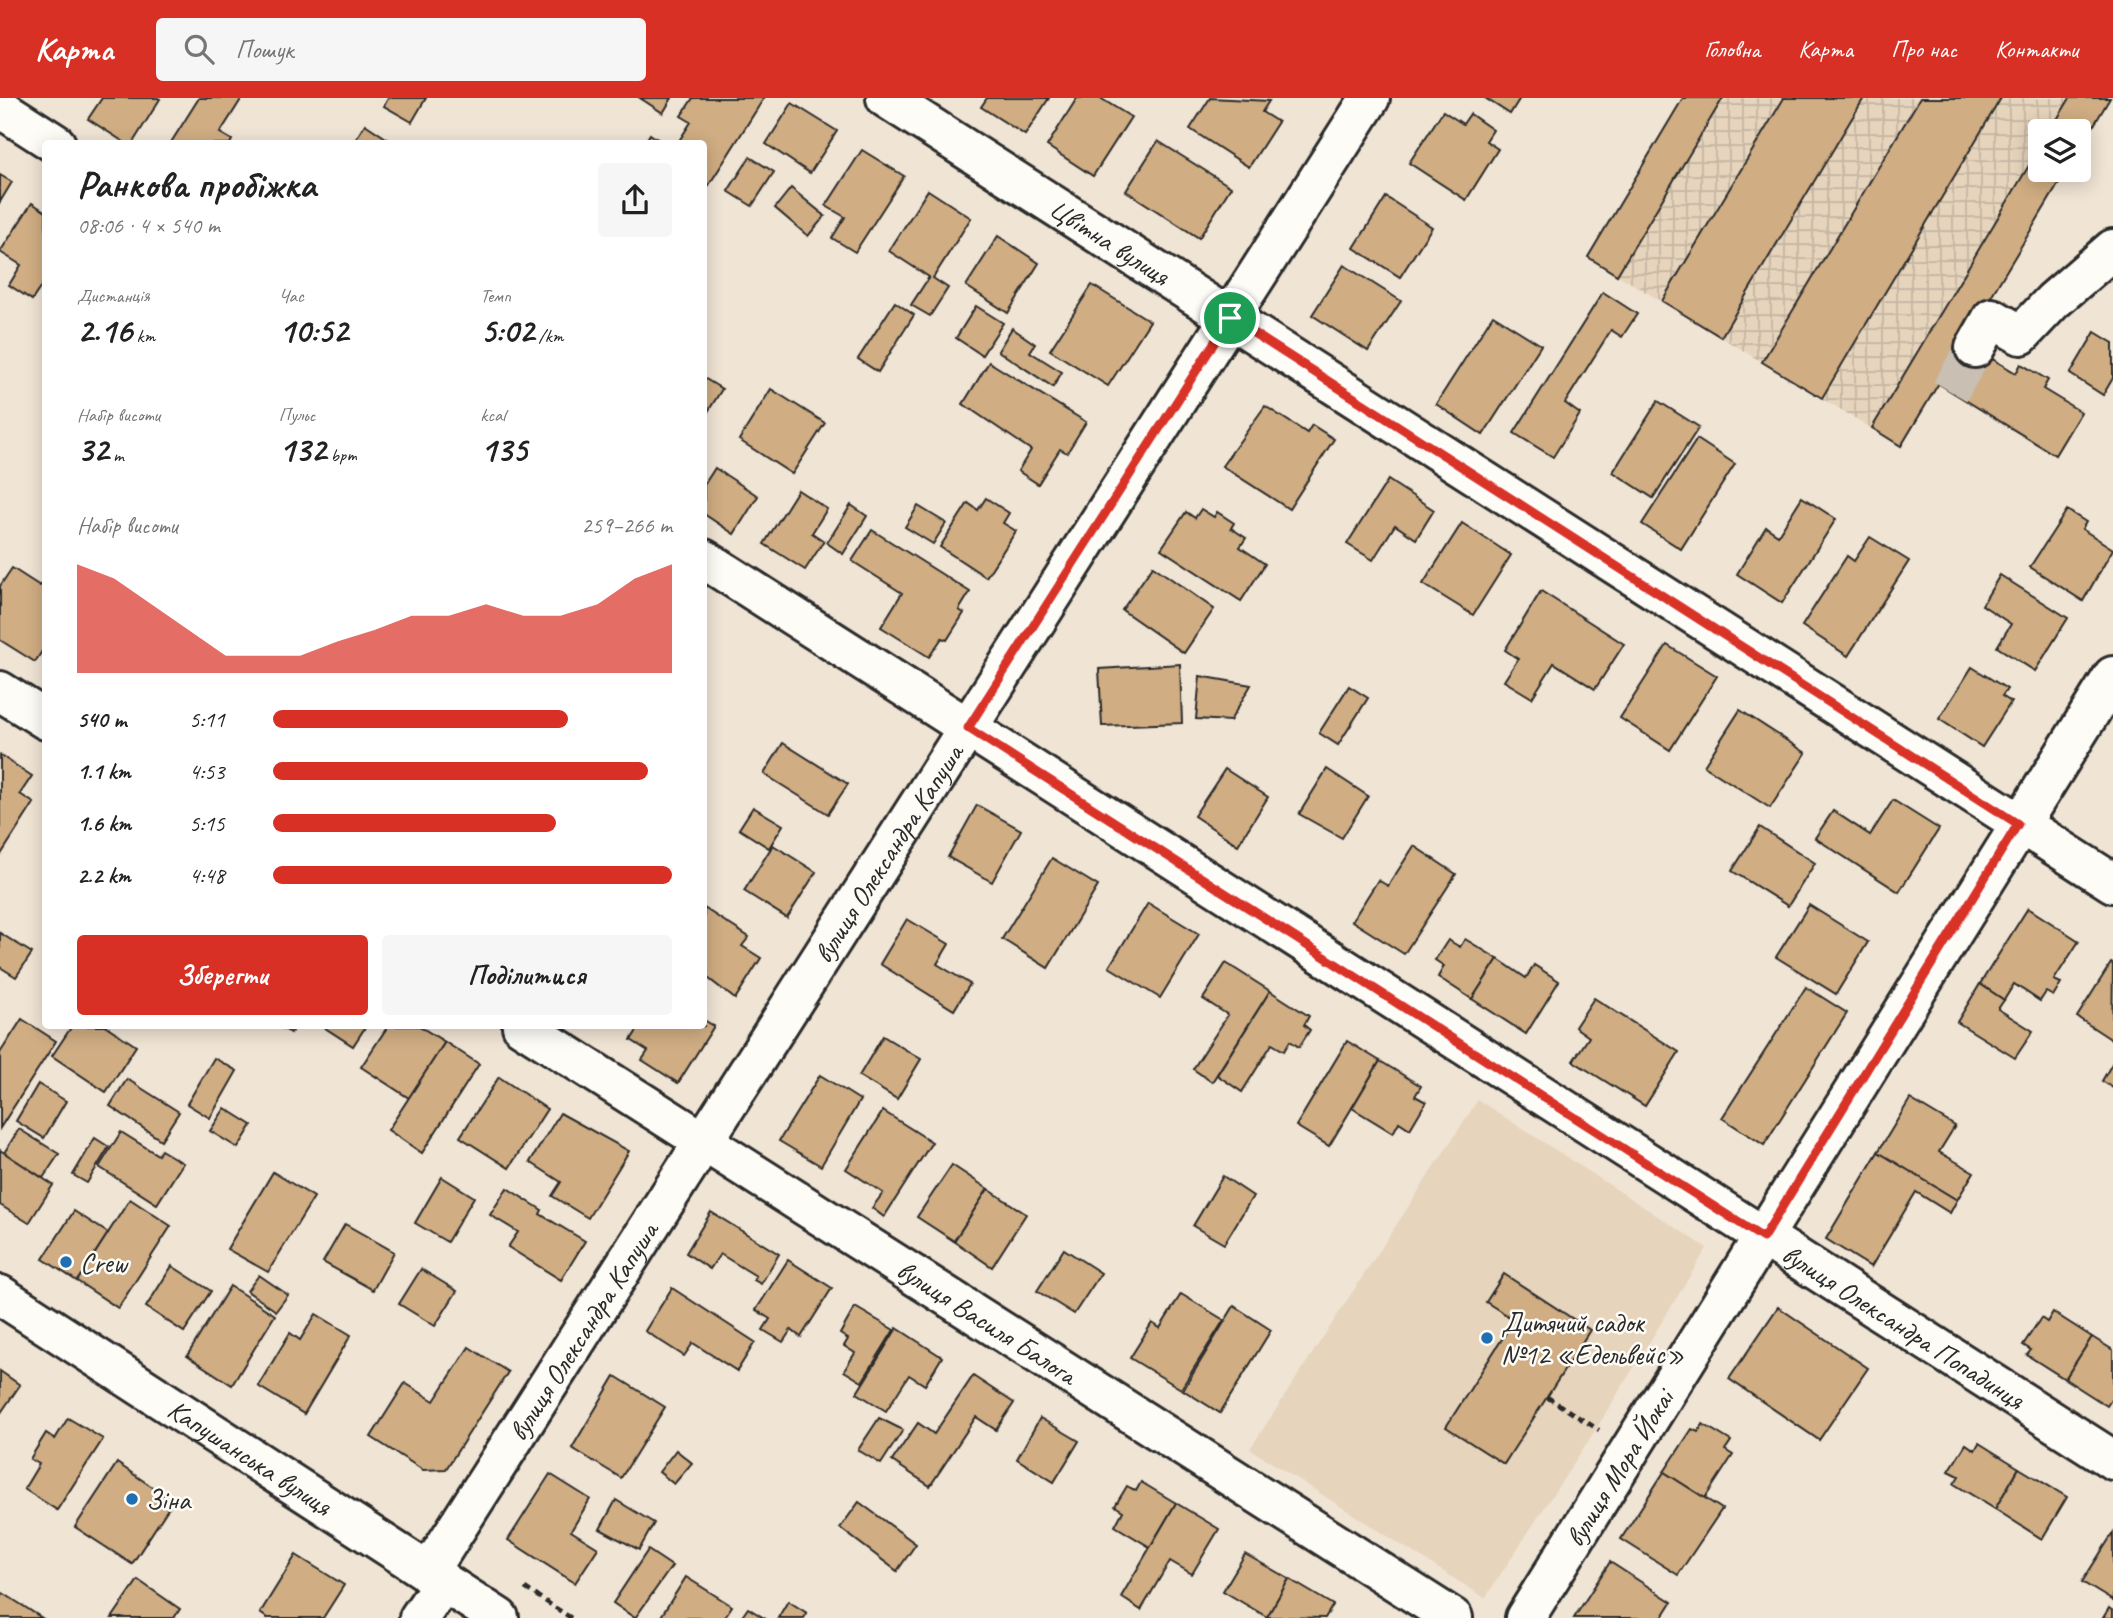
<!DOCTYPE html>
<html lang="uk">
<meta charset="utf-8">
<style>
:root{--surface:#fff;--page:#f6f6f6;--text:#222;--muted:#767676;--accent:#d93025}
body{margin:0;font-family:Caveat,sans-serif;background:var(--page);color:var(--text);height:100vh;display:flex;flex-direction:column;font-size:26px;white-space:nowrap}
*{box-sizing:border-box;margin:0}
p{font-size:23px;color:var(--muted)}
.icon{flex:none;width:38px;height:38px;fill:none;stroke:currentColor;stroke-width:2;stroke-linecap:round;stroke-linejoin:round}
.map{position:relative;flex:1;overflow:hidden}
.sheet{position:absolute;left:42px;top:42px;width:665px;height:889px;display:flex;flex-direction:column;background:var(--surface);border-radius:7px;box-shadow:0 4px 18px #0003}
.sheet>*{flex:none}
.fabs{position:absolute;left:2028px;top:21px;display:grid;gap:14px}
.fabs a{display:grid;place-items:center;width:63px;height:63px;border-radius:7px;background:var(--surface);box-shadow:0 4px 18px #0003;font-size:35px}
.pin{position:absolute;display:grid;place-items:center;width:60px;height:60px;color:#fff;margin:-30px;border:4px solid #fff;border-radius:50%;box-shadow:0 2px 7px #0007}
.round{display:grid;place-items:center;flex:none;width:74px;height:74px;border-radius:7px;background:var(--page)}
.head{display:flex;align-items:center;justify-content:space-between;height:119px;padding:0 35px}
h1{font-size:38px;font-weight:700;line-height:52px}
.metrics{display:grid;grid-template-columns:repeat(3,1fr);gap:10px;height:119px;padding:7px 35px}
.metrics div{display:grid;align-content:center}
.metrics b{font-size:35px;font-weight:700}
.metrics small{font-size:19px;font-weight:400}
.metrics p{font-size:19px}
.chart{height:196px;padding:14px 35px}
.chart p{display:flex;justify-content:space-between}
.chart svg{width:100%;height:126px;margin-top:7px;fill:var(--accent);opacity:.7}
.primary-button{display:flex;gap:14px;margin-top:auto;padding:14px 35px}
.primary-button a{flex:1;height:80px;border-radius:7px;background:var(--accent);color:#fff;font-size:28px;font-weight:700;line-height:80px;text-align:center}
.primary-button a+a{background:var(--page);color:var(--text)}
ul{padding:0 35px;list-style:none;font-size:23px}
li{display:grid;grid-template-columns:112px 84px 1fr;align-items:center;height:52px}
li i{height:18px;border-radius:9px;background:var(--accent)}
header{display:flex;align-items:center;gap:42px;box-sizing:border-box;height:98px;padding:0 35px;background:var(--accent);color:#fff}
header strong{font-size:33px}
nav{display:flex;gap:38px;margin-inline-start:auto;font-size:24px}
.search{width:490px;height:63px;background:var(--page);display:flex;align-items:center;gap:18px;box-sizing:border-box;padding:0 24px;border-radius:7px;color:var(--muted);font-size:26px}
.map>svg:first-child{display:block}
.built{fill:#e6d4bc}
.industrial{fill:url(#industrial-grid)}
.building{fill:#d0ad83;stroke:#2b2b2b;stroke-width:2}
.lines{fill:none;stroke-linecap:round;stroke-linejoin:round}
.minor-tunnel{stroke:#c9bfb2;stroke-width:38;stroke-dasharray:38 19;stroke-linecap:butt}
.minor-casing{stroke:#2b2b2b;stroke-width:44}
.path{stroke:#2b2b2b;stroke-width:4.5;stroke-dasharray:7 5;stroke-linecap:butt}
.minor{stroke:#fdfcf7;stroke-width:38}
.route-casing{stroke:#fff;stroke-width:14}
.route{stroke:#d93025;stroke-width:9}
.poi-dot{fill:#1f6fb2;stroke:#fdfcf7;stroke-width:2.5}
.labels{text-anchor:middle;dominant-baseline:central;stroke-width:5;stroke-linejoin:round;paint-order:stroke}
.street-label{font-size:28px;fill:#2b2b2b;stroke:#fdfcf7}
.poi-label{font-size:28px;fill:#2b2b2b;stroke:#fdfcf7;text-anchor:start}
</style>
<header>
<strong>Карта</strong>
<div class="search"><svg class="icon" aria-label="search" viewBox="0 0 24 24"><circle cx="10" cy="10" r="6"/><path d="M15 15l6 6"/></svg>Пошук</div>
<nav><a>Головна</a><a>Карта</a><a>Про нас</a><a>Контакти</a></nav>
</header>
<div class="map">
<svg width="2113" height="1520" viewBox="0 0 2113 1520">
<defs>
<pattern id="industrial-grid" width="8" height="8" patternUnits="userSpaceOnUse" patternTransform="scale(1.75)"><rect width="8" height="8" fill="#e6d4bc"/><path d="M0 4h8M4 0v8" fill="none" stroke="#c5b6a2"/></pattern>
</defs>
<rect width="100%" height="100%" fill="#f0e4d4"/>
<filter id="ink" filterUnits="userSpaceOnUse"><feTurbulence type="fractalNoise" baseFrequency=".0143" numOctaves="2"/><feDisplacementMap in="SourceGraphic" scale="14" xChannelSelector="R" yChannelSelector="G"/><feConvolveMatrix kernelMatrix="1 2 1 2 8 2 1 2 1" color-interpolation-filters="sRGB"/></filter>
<g filter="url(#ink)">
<polygon class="built" points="1478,1002 1707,1150 1596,1331 1485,1500 1250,1351"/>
<polygon class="industrial" points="1683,0 2110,0 2079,52 2079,33 2040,33 2040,72 2067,72 1901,348 1588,159"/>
<g class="building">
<polygon points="102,0 158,0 160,1 132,46 127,46 88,21"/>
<polygon points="199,0 242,0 220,35 232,42 230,46 170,46"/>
<polygon points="388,0 426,0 412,24 384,8"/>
<polygon points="640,0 672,0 663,15"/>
<polygon points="693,0 764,0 707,90 704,88 704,46 677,46 691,24 681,18"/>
<polygon points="987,0 1049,0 1025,37 981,9"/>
<polygon points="1077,0 1100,0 1131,19 1093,78 1047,48"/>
<polygon points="1210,0 1269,3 1262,14 1278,24 1249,69 1190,31"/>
<polygon points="1485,0 1520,0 1510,16"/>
<polygon points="1683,0 1723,0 1617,177 1588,159"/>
<polygon points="1784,0 1864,0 1721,239 1662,203"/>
<polygon points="1920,0 2001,0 1822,300 1762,264"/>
<polygon points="2070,0 2110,0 2079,52 2079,33 2050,33"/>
<polygon points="792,5 837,33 810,75 766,46"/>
<polygon points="1443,13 1463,26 1470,16 1493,32 1486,43 1498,51 1466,102 1409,65"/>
<polygon points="365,26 395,46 353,46"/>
<polygon points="650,36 665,46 644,46"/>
<polygon points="1158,43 1231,89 1199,140 1126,93"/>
<polygon points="2040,49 2040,72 2067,72 1901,348 1872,330"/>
<polygon points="862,52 904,78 855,154 832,140 845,119 826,108"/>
<polygon points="750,59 774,74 752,108 728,93"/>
<polygon points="0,77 12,84 0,104"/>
<polygon points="791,90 825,118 808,138 775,110"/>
<polygon points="928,92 971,120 933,180 948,190 930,218 911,207 929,179 889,153"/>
<polygon points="1386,99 1432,129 1400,179 1354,150"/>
<polygon points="32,105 46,114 46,181 32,202 9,187 21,167 0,154"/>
<polygon points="998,138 1039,165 1008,215 966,188"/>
<polygon points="1344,167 1401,203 1368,253 1312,217"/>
<polygon points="1092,187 1150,223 1108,288 1050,252"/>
<polygon points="1603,194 1637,216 1622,239 1611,232 1565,305 1580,316 1553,359 1514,335"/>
<polygon points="895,204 914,217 878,274 858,261"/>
<polygon points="976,208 1003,225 982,257 956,240"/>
<polygon points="1493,217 1541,247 1483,337 1436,306"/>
<polygon points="1012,230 1035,246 1030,254 1062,274 1053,289 998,253"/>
<polygon points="2095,234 2113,245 2113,280 2103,297 2070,276"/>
<polygon points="1964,244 2016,275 2021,266 2048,282 2043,291 2081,314 2055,357 1939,286"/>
<polygon points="989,264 1086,324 1067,355 1060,351 1038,386 1018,373 1031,352 963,306"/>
<polygon points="704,280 722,291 704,320"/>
<polygon points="771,291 825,325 792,376 739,342"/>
<polygon points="1658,303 1699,329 1653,400 1613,374"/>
<polygon points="1265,308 1307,335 1312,327 1334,341 1289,411 1222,368"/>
<polygon points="1697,341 1735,366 1681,451 1642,426"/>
<polygon points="715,370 758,398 734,436 704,416 704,387"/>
<polygon points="1388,382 1434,412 1416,441 1395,427 1373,462 1347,446"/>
<polygon points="798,392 827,411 812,435 824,443 805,472 764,446"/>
<polygon points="1802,399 1836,421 1782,505 1737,476 1766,429 1778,437"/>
<polygon points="986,400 1009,415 1003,425 1016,433 986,479 940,449 968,405 978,412"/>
<polygon points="851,407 867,418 843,456 827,445"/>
<polygon points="918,408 946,425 933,446 905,429"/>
<polygon points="1201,411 1214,419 1217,414 1234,425 1231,430 1246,440 1240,449 1265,466 1241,503 1161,451 1186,414 1195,420"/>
<polygon points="2067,412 2086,424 2082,431 2113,451 2083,503 2030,469"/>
<polygon points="1462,425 1511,457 1473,517 1423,486"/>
<polygon points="872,432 970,494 959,512 964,515 947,542 942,540 929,559 881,529 902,495 852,463"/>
<polygon points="1870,439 1909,463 1848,558 1802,528 1847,458 1854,463"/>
<polygon points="1153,468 1214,511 1184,555 1122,512"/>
<polygon points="12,470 40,488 46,480 46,547 35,564 0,542 0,488"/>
<polygon points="2000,477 2068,520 2035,573 1997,549 2011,526 1982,507"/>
<polygon points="1541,493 1624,546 1595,591 1554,565 1532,600 1504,583 1518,561 1505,552"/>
<polygon points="1667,547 1717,578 1670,652 1620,620"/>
<polygon points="1180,566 1182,625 1102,628 1099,571"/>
<polygon points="1972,569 2007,591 2002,598 2011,604 1982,649 1939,621"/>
<polygon points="1200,578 1251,587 1230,623 1196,621"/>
<polygon points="1349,588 1368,600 1338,647 1319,635"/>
<polygon points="1740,612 1806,655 1770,710 1704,668"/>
<polygon points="783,645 848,686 828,716 764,676"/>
<polygon points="0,657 32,678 20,696 34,705 0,758"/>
<polygon points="1225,671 1268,699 1238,747 1194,718"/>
<polygon points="1327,671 1368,698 1342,740 1299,716"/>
<polygon points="1893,702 1939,731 1899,794 1815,740 1833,713 1870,737"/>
<polygon points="977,707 1021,732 992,784 948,759"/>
<polygon points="753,709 783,727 769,750 739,731"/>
<polygon points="1760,729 1815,765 1788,808 1732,773"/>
<polygon points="773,747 816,774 787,820 744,793"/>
<polygon points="1414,748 1456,776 1404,856 1352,823 1378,782 1388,788"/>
<polygon points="1052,760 1098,788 1048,870 1002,841"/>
<polygon points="1148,805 1199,836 1160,900 1109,869"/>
<polygon points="1809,807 1868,844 1836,896 1776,859"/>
<polygon points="704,810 749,839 742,848 761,860 735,901 704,877"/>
<polygon points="2028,810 2079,843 2054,882 2061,885 2053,898 2046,894 2040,903 2014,886 2004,902 1980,886"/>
<polygon points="907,821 949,846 937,866 970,886 954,912 880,866"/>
<polygon points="0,835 32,855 16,879 0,869"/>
<polygon points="1465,841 1498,861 1472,901 1438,879 1444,868 1435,862 1448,842 1460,849"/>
<polygon points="1498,861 1526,880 1534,867 1559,883 1526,936 1472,901"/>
<polygon points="1226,865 1270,893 1212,984 1193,971 1228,917 1203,901"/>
<polygon points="2111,865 2113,866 2112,942 2077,919"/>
<polygon points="1980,886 2004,902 1998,911 2033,933 2015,960 1957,924"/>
<polygon points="1806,889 1847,915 1764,1047 1722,1020"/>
<polygon points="1270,893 1309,918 1304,927 1310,932 1299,949 1290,943 1284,953 1272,946 1242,994 1217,977"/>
<polygon points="1594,900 1679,954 1645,1008 1573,963 1589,939 1575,929"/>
<polygon points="22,921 56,943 0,1030 0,955"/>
<polygon points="704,922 714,928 678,985 642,962 648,953 631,942 640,928 704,928"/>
<polygon points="72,928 106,928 136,948 106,994 52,958"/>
<polygon points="278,928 295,928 291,935"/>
<polygon points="322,928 366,928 353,948"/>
<polygon points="388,928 419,928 445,944 409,1000 361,969"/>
<polygon points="883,938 921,961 897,1001 859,978"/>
<polygon points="1347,943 1380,963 1329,1048 1296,1028"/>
<polygon points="445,944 479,966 422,1055 388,1032"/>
<polygon points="214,960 237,973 210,1020 187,1006"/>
<polygon points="1380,963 1421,988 1415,998 1426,1004 1410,1031 1399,1024 1393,1035 1352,1010"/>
<polygon points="2113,964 2113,990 2102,983"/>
<polygon points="820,977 860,1002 821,1068 779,1043"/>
<polygon points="499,979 547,1011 509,1070 460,1039"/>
<polygon points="127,981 179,1014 161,1042 110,1008"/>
<polygon points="38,986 66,1003 44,1040 16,1023"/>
<polygon points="1910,1001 1955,1028 1939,1054 1974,1074 1957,1102 1878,1054"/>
<polygon points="225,1010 252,1027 238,1050 210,1033"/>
<polygon points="883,1013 932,1044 884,1119 872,1110 883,1095 846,1071"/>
<polygon points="560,1015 629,1053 588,1120 552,1098 561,1084 530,1064"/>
<polygon points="19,1031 59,1056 43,1080 4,1055"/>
<polygon points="121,1034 158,1057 161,1052 183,1065 157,1106 99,1069"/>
<polygon points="95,1040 109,1049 87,1085 73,1077"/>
<polygon points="0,1052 53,1087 29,1125 0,1107"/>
<polygon points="1878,1054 1957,1102 1950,1115 1916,1094 1871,1169 1826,1141"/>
<polygon points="952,1067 988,1091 954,1143 917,1119"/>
<polygon points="273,1074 314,1099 268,1174 227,1151"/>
<polygon points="1223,1078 1253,1098 1224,1146 1193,1128"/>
<polygon points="442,1079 474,1099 447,1144 415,1125"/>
<polygon points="507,1090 542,1112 540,1116 585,1143 561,1182 508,1149 518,1134 490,1117"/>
<polygon points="988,1091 1026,1116 992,1169 954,1143"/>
<polygon points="130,1101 171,1128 118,1210 77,1183"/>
<polygon points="74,1113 108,1135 77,1183 43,1161"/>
<polygon points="711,1114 779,1156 761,1186 754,1182 756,1178 720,1156 710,1171 686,1155"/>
<polygon points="345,1126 394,1154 373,1192 323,1164"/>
<polygon points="1064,1151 1101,1175 1074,1216 1037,1193"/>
<polygon points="788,1162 832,1190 801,1239 791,1232 783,1244 763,1232 770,1221 756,1212"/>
<polygon points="172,1168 211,1193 184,1234 146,1209"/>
<polygon points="421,1171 457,1193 435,1228 399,1206"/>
<polygon points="1504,1176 1590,1232 1504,1366 1446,1329 1514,1222 1486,1204"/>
<polygon points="259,1177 288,1197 276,1213 247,1193"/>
<polygon points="230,1188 275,1217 232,1287 187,1258"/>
<polygon points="672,1190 755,1244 737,1273 693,1245 684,1258 645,1233"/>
<polygon points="1181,1196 1224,1222 1181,1291 1130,1260 1152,1225 1160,1230"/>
<polygon points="1234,1208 1271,1232 1220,1315 1183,1292"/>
<polygon points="855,1209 894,1232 862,1284 844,1273 855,1255 844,1248 848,1241 840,1236"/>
<polygon points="1778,1209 1868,1270 1819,1342 1729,1281"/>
<polygon points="2053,1214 2092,1239 2065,1281 2027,1257 2031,1252 2023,1247 2041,1220 2047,1224"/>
<polygon points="316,1216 351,1237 304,1316 258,1288 290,1235 300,1242"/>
<polygon points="897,1230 942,1259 925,1287 909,1277 886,1313 857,1295"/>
<polygon points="2092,1239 2113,1252 2113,1299 2107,1308 2065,1281"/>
<polygon points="469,1249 508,1274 446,1371 423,1372 371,1339 405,1285 434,1303"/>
<polygon points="0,1273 20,1287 0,1316"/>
<polygon points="615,1278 665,1309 621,1380 572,1350"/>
<polygon points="973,1278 1014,1305 996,1332 976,1319 930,1388 892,1363 918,1325 934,1336"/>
<polygon points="68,1320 103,1341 57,1412 24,1391 39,1366 30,1361 46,1335 55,1341"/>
<polygon points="879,1320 903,1332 881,1366 858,1352"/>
<polygon points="1040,1320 1079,1343 1054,1384 1017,1361"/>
<polygon points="1703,1326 1731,1343 1725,1352 1733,1357 1705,1400 1664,1374 1692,1331 1698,1334"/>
<polygon points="1979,1345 2019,1370 1995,1411 1954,1386 1959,1378 1949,1373 1966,1346 1975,1352"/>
<polygon points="676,1352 692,1365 674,1386 659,1374"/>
<polygon points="117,1365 173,1403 132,1466 75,1429"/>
<polygon points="2019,1370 2067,1399 2042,1441 1995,1411"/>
<polygon points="1664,1374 1722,1411 1678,1477 1621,1441"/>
<polygon points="550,1376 590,1401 571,1433 598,1450 575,1485 508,1442"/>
<polygon points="1141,1384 1176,1405 1150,1449 1115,1428 1123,1413 1115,1408 1127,1388 1136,1393"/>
<polygon points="616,1402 654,1425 639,1452 600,1431"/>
<polygon points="859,1404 916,1446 897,1473 840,1430"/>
<polygon points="1176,1405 1219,1431 1192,1476 1170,1463 1141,1512 1121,1499"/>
<polygon points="2113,1435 2113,1503 2082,1484"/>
<polygon points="648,1452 672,1468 635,1520 613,1505"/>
<polygon points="1245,1456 1289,1481 1267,1519 1223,1493"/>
<polygon points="296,1457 344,1487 323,1520 267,1520 260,1515"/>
<polygon points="1610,1464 1672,1504 1662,1520 1574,1520"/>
<polygon points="686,1479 732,1508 724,1520 660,1520"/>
<polygon points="1289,1481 1333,1507 1325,1520 1267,1519"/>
<polygon points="138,1482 180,1511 174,1520 112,1520"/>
<polygon points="3,1495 42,1520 0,1520 0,1500"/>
<polygon points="788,1503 807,1515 804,1520 778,1520"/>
<polygon points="748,1510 764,1520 741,1520"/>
<polygon points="2109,1510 2113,1513 2113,1520 2103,1520"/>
</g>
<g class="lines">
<polyline class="minor-tunnel" points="1950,293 1975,250"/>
<g class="minor-casing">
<g id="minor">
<path id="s1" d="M 886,0 L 2113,785"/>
<polyline points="0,10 56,46"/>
<polyline points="1975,250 1992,220 2021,237 2053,203 2113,151"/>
<path id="s2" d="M 704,461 L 2113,1362"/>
<polyline points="0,593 46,622"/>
<path id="s3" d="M 522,928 L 1453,1520"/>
<path id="s4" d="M 0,1197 L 499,1520"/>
<path id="s5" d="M 428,1475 L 1370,0"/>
<polyline points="419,1520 443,1485"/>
<path id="s6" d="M 1525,1520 L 2113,578"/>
</g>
</g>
<g class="path">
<polyline points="1547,1299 1599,1332"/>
<polyline points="525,1490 571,1520"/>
</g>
<use href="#minor" class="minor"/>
</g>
</g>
<g class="lines" filter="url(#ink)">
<g class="route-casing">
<polygon id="route" points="1230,220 2018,726 1763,1140 968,630"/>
</g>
<use href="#route" class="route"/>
</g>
<g class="poi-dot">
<circle cx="66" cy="1164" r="7"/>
<circle cx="1487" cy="1240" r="7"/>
<circle cx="132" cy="1401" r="7"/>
</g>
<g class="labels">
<g class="street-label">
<text stroke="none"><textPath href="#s1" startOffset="266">Цвітна вулиця</textPath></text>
<text stroke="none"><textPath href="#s5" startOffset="854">вулиця Олександра Капуша</textPath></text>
<text stroke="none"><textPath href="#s3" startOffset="551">вулиця Василя Балога</textPath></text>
<text stroke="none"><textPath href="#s2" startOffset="1424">вулиця Олександра Попадинця</textPath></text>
<text stroke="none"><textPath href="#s5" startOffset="287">вулиця Олександра Капуша</textPath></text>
<text stroke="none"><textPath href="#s4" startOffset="298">Капушанська вулиця</textPath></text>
<text stroke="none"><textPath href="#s6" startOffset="177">вулиця Мора Йокаі</textPath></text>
</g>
<g class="poi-label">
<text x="80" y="1164">Crew</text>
<text x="1501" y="1224">Дитячий садок<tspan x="1501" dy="32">№12 «Едельвейс»</tspan></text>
<text x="146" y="1401">Зіна</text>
</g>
</g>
</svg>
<div class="fabs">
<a><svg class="icon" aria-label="layers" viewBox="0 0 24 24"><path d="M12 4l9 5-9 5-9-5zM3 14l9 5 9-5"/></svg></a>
</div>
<div class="pin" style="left:1230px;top:220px;background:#1e9e55"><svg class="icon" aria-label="arrive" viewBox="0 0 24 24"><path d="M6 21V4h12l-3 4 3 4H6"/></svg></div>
<section class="sheet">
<div class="head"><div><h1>Ранкова пробіжка</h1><p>08:06 · 4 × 540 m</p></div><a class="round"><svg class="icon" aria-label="share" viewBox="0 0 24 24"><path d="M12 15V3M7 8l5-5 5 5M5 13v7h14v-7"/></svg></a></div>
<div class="metrics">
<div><p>Дистанція</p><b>2.16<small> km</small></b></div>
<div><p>Час</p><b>10:52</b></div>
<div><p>Темп</p><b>5:02<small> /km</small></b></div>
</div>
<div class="metrics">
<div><p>Набір висоти</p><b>32<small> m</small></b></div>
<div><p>Пульс</p><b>132<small> bpm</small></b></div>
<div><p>kcal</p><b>135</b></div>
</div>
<div class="chart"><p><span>Набір висоти</span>259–266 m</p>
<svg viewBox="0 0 160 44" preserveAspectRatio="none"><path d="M0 44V6L10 11L20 20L30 29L40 38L50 38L60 38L70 33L80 29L90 24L100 24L110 20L120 24L130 24L140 20L150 11L160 6V44z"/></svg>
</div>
<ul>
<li><b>540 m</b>5:11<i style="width:74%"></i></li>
<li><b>1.1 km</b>4:53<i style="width:94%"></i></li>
<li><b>1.6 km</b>5:15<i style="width:71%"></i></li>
<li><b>2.2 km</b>4:48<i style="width:100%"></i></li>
</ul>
<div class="primary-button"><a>Зберегти</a><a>Поділитися</a></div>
</section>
</div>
